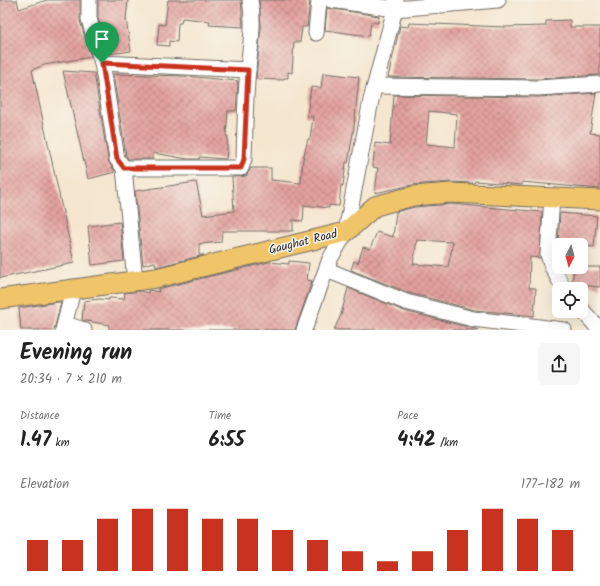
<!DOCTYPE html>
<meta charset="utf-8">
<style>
:root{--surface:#fff;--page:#f6f6f6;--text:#222;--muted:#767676;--accent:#c8321e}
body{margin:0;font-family:Kalam,sans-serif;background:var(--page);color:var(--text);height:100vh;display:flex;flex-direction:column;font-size:15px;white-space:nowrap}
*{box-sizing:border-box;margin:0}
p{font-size:13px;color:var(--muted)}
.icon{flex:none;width:22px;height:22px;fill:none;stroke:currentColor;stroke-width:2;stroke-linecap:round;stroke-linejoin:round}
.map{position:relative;height:330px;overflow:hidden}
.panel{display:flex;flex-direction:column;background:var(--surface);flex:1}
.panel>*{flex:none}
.needle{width:26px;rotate:186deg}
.fabs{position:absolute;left:552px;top:238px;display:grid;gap:8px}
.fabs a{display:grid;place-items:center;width:36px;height:36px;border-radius:6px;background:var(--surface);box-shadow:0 4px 16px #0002;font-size:20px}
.pin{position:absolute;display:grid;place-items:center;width:34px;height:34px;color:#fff;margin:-41px -17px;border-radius:50% 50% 50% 0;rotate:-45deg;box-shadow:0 0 4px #0007}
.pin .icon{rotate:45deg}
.round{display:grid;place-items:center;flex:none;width:42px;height:42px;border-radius:6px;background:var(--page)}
.head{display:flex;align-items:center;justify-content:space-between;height:68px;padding:0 20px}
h1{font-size:22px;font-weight:800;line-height:30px}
.metrics{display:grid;grid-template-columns:repeat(3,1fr);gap:6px;height:68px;padding:4px 20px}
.metrics div{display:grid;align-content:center}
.metrics b{font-size:20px;font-weight:800}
.metrics small{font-size:11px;font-weight:400}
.metrics p{font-size:11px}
.chart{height:112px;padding:8px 20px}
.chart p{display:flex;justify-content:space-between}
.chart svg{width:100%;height:72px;margin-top:4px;stroke:var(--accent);stroke-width:6}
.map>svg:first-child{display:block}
.building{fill:url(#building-cross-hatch);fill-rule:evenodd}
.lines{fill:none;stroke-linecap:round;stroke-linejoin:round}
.minor-casing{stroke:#726c65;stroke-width:17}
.major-casing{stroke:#726c65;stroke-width:21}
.minor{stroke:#fff;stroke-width:15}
.major{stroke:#f0c469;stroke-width:19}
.route-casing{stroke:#fff;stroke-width:8}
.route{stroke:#c8321e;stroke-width:5}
.labels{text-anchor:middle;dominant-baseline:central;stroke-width:3;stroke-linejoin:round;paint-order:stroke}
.street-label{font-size:12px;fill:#2b2b2b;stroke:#f7f3e8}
</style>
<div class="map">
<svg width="600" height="330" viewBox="0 0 600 330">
<defs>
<pattern id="building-cross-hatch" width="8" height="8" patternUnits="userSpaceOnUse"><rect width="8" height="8" fill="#e4a29f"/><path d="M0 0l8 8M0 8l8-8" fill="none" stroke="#b98482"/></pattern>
</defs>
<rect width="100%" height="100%" fill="#f7f3e8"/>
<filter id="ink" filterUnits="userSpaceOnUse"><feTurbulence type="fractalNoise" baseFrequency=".025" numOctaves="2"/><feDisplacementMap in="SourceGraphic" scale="8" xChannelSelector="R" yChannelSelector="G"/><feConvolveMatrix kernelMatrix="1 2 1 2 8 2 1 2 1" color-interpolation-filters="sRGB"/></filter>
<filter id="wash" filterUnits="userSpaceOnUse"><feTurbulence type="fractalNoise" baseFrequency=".012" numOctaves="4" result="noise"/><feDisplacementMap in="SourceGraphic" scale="16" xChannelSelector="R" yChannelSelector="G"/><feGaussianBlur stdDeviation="0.9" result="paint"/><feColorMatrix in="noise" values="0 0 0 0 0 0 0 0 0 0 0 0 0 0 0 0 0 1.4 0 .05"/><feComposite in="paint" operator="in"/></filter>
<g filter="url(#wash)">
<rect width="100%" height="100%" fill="#f5e6d0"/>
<g id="blocks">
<g class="building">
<polygon points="0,0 17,0 19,9 47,0 80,0 80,21 91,57 44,65 32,70 74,263 0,278"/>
<polygon points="98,0 128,0 126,19 131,51 109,54 98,18"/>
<polygon points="168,0 241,0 243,27 209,25 210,21 182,18 181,23 178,23 177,42 169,41 169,46 157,45 159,24 165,25"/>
<polygon points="259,0 310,0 307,27 302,27 300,42 294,42 292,73 288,72 288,78 283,78 283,80 256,79 261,27"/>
<polygon points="327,8 379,16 378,23 371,22 369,36 325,30"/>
<polygon points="570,20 570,27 600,27 600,75 538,79 388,77 400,26 408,27 409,23 505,27 546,26 546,21"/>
<polygon points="63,71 94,73 108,160 115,172 88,179"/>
<polygon points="323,73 359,77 354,127 348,163 346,162 343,186 341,185 339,206 329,205 329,208 304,205 303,221 293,220 293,231 222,231 221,242 199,244 199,255 204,255 156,267 155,262 143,265 135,191 196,182 203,215 234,211 232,177 246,176 251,168 271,168 271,180 301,183 303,159 308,139 310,139 313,117 307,116 311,87 321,88"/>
<polygon points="113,74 183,76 238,81 236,111 228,111 226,136 228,136 226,159 199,157 199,159 188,159 153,153 153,159 128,159 126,155"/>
<path d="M 596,93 L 590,133 L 600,134 L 600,189 L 522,182 L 522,185 L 475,181 L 474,183 L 450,182 L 412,185 L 375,193 L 378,168 L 373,167 L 375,143 L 390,145 L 394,95 L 538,97 ZM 429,111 L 457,114 L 455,147 L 426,144 Z"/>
<path d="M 451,204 L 542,212 L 540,258 L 530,257 L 529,288 L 536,288 L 534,316 L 475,310 L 409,293 L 351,270 L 354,261 L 358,263 L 363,247 L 370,249 L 377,232 L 393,237 L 396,212 L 415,207 ZM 417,240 L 453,242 L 448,267 L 413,264 Z"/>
<polygon points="560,213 597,216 594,247 558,244"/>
<polygon points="120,222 124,261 92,265 88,226"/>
<polygon points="289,261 309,263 307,280 312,281 295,330 109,330 109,325 82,320 84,301 99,299 109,300 109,298 124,299 125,293 140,291 148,293 149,290 159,292 158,289 269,262 289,264"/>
<polygon points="574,267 600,267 600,287 572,284"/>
<polygon points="348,288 404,311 479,330 334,330 341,315"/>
<polygon points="58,302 61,302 54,330 21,330 19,308"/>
</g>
</g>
</g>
<g filter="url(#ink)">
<use href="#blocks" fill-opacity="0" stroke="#726c65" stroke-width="1"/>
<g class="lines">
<g class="minor-casing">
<g id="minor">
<polyline points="89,0 89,19 102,63 117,159 124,168 135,281"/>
<polyline points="331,0 395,9 498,0"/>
<polyline points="316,33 319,0"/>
<polyline points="102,63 248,70"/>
<polyline points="375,86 538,88 600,84"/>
<path d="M 124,168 L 241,168 L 244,159 C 245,129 245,99 248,70 C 250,46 255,24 250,0"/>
<polyline points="552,198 548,254 552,267 564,289"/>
<polyline points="327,270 406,302 473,319 564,330"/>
<polyline points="581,309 600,330"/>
<polyline points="65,324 84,330"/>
<polyline points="63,330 73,290"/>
<polyline points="304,330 330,259 346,232 371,100 395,9 396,0"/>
</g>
</g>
<g class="major-casing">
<polyline id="major" points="0,299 156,278 346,232 375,206 413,196 451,193 600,200"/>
</g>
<use href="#minor" class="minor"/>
<use href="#major" class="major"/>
</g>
</g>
<g class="lines" filter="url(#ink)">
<g class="route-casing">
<polygon id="route" points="102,63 248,70 244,159 241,168 124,168 117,159"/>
</g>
<use href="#route" class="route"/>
</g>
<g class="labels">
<g class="street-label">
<text transform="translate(303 242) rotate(-14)">Gaughat Road</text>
</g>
</g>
</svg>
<div class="fabs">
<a><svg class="needle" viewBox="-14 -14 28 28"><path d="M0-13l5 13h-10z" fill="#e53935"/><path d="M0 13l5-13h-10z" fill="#767676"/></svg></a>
<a><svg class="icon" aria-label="locate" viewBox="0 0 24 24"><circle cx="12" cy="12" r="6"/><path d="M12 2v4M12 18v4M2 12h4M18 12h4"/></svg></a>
</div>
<div class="pin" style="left:102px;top:63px;background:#1e9e55"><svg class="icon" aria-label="arrive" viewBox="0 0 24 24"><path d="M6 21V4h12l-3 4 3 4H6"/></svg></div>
</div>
<section class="panel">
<div class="head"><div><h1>Evening run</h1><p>20:34 · 7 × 210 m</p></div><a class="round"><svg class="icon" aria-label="share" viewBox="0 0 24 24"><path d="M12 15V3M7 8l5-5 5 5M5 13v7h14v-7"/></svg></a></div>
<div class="metrics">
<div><p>Distance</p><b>1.47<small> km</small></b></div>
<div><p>Time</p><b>6:55</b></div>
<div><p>Pace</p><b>4:42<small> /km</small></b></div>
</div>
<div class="chart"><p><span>Elevation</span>177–182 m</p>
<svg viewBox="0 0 160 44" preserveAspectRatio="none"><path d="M5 44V25M15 44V25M25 44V12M35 44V6M45 44V6M55 44V12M65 44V12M75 44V19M85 44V25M95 44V32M105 44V38M115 44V32M125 44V19M135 44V6M145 44V12M155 44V19"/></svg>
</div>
</section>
